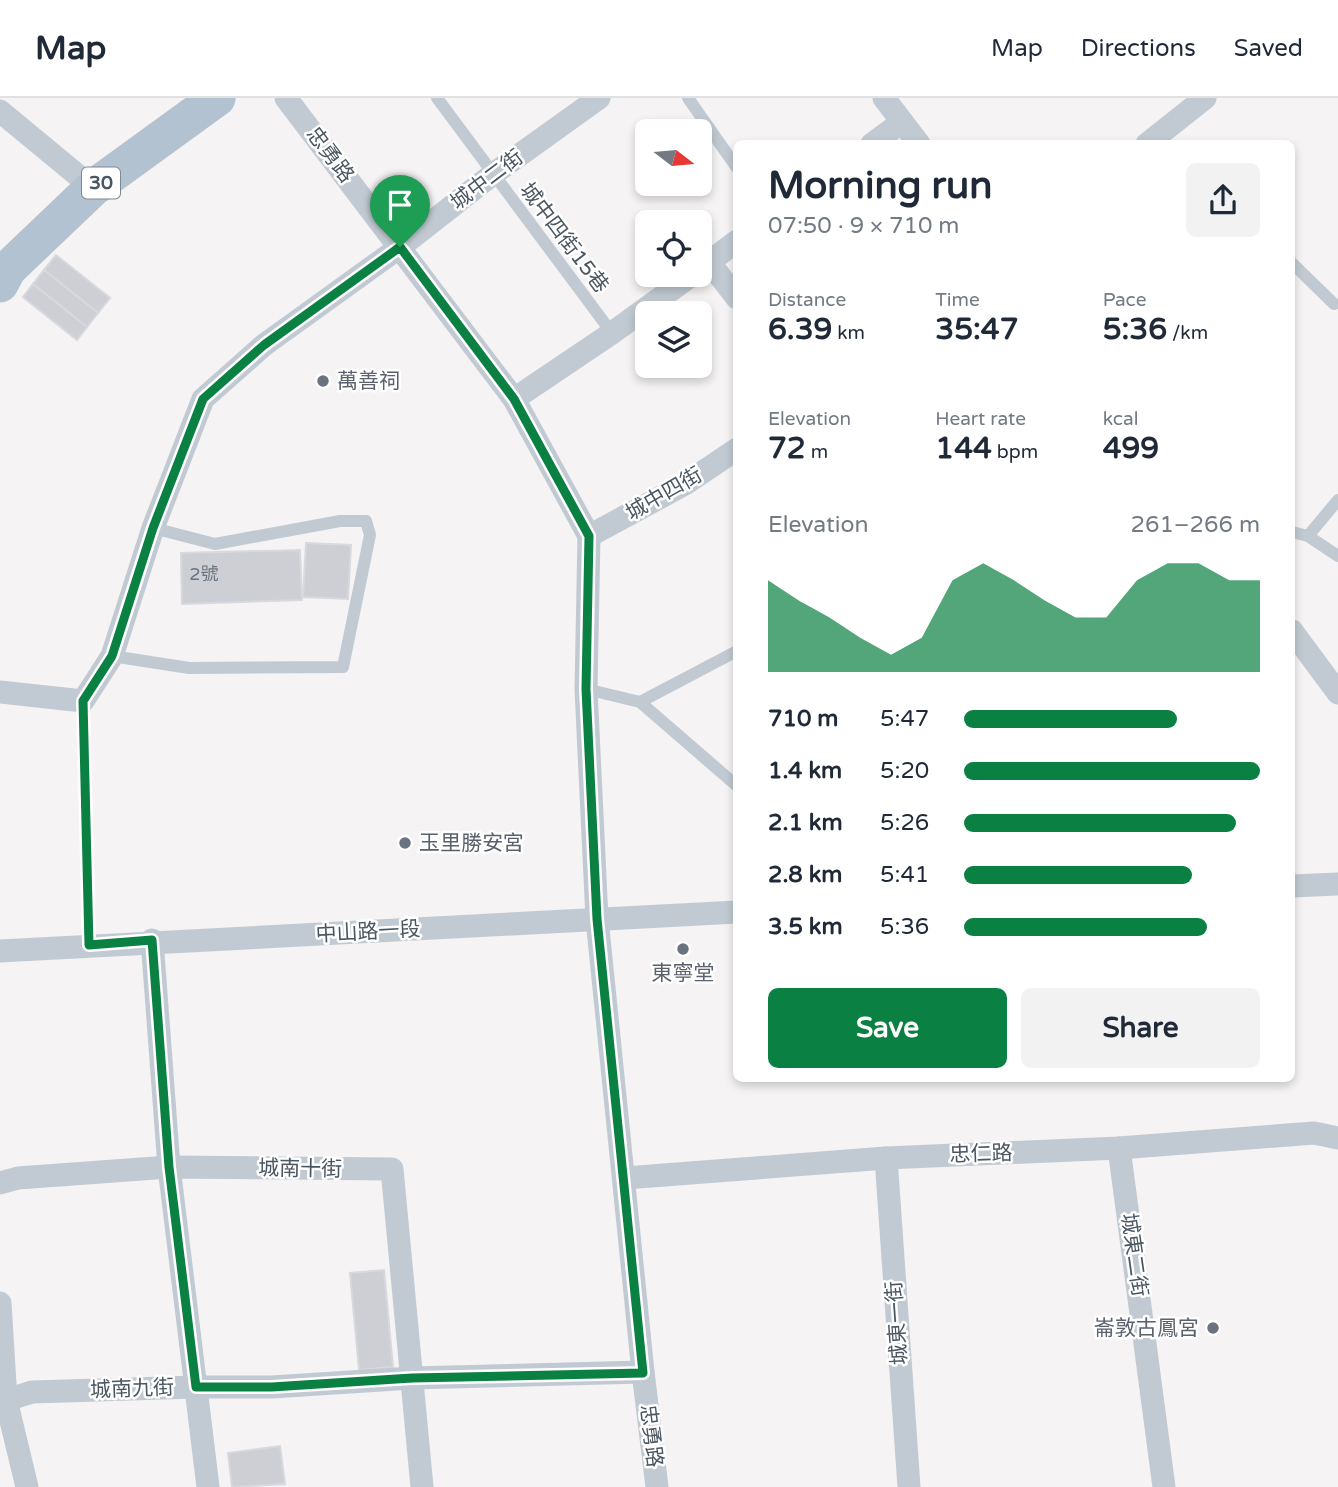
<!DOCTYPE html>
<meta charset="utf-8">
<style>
:root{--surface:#fff;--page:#f2f2f3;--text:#1f2937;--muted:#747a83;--line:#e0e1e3;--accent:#0b8043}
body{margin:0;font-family:"Varela Round","Noto Sans TC",sans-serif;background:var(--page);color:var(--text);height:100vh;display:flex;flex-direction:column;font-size:26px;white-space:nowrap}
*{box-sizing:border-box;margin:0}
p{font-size:23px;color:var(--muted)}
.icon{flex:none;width:38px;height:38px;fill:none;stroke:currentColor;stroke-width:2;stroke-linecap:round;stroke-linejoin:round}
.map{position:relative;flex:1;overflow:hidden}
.sheet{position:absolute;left:733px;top:42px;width:562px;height:942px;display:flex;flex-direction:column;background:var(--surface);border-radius:10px;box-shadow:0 4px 10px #0003}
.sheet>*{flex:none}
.needle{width:46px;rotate:106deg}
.controls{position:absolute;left:635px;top:21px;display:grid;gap:14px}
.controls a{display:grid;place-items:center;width:77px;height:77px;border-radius:10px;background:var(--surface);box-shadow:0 4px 10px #0003;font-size:35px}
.pin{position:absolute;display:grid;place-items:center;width:60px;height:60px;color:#fff;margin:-72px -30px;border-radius:50% 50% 50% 0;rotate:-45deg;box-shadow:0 0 7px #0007}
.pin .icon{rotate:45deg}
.round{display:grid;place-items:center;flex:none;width:74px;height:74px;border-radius:10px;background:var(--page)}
.summary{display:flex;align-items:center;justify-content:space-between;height:119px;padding:0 35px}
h1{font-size:38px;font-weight:700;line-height:52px}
.stats{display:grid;grid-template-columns:repeat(3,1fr);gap:10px;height:119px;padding:7px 35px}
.stats div{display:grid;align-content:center}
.stats b{font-size:30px;font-weight:700}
.stats small{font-size:19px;font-weight:400}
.stats p{font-size:19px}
.chart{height:196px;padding:14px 35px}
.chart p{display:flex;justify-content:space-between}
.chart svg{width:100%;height:126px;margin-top:7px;fill:var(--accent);opacity:.7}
.action{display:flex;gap:14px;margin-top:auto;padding:14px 35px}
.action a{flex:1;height:80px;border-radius:10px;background:var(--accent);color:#fff;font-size:28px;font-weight:700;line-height:80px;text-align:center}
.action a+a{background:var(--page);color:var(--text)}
ul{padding:0 35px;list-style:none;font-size:23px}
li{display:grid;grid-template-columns:112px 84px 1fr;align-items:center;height:52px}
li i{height:18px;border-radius:9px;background:var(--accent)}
header{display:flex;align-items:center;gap:42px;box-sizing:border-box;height:98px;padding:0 35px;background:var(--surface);border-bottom:2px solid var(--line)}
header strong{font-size:33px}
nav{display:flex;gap:38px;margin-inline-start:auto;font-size:24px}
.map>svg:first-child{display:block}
.building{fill:#cdcfd5;stroke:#d7d9de;stroke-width:2}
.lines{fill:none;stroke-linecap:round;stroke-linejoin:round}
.service{stroke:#c1cad2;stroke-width:12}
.minor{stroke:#c1cad2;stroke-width:23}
.primary{stroke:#b3c2d1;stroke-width:37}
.route-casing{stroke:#fff;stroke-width:14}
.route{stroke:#0b8043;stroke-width:9}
.worship-dot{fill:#6b7280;stroke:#fff;stroke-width:2.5}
.labels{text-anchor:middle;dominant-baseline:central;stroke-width:5;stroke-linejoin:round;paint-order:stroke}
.number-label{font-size:18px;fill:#6b747e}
.shield{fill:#fff;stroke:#808990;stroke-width:2}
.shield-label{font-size:19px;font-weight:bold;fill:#4a5661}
.street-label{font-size:21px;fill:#4a5661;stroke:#fff}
.worship-label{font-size:21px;fill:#5b616d;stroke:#fff;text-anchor:start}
</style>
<header>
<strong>Map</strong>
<nav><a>Map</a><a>Directions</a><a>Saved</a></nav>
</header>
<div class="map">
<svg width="1338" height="1389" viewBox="0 0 1338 1389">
<rect width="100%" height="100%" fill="#f5f3f3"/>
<g class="building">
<polygon points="56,157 110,200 98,215 44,172"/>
<polygon points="44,172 98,215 87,229 33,186"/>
<polygon points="33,186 87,229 77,242 23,199"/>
<polygon points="306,445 351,447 348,501 303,499"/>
<polygon points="300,452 302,502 182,506 181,455"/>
<polygon points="384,1172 393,1269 359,1272 350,1175"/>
<polygon points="280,1348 285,1386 232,1389 228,1355"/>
</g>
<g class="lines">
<g class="service">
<polyline points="437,0 612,235"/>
<polyline points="688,0 737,70"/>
<polyline points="1292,165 1334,206"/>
<polyline points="1292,434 1308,438 1338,402"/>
<polyline points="1308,438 1338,458"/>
<polyline points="112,558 189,570 343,569 370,437 366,423 340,423 215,446 153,430"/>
<polyline points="586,591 640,604 737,688"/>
<polyline points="83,603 89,847"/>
<polyline points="640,604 737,553"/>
</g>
<g class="minor">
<polyline points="286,0 514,301 589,438 586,591 597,821 643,1274 657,1389"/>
<polyline points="884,0 919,46"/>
<polyline points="0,13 93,90"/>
<polyline points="872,46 902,24"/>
<polyline points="1147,46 1205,0"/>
<polyline points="709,164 737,200"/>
<polyline points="700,171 737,143"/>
<polyline points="514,301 612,235 692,177"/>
<polyline points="589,438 685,386 737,351"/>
<polyline points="1292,533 1338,595"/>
<polyline points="0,594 83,603 112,558 153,430 203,301 264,247 400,149 493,76 599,0"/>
<polyline points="1292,788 1338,786"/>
<polyline points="152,842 169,1069 208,1389"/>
<path d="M 0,853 C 245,838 491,826 737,814"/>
<polyline points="1119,1050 1164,1389"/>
<polyline points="886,1060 909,1389"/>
<polyline points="625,1080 886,1060 1119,1050 1314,1035 1338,1040"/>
<polyline points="0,1085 18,1080 169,1069 392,1071 422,1389"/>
<polyline points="0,1205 6,1302 27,1389"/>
<polyline points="0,1304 32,1294 196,1289 272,1289 412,1280 643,1274"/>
</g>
<polyline class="primary" points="0,186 8,171 93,90 217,0"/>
</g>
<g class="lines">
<g class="route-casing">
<polygon id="route" points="400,149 514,301 589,438 586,591 597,821 643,1275 412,1280 272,1289 196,1289 169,1069 152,842 89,847 83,603 112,558 153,430 203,301 264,247"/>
</g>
<use href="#route" class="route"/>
</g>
<g class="worship-dot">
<circle cx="323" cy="283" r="7"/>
<circle cx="405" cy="745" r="7"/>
<circle cx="683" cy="851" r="7"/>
<circle cx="1213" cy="1230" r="7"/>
</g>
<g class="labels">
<g class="number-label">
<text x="204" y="476">2號</text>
</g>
<rect class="shield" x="82" y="69.5" width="38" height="31" rx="5"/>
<g class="shield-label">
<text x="101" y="85">30</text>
</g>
<g class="street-label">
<text transform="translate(330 57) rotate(53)">忠勇路</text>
<text transform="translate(487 82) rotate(-37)">城中二街</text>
<text transform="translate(564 140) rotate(53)">城中四街15巷</text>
<text transform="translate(664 396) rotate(-30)">城中四街</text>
<text transform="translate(368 834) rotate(-3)">中山路一段</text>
<text transform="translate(981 1056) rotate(-2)">忠仁路</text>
<text transform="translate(300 1071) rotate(1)">城南十街</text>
<text transform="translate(1134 1157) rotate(82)">城東二街</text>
<text transform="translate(897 1225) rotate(-94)">城東一街</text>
<text transform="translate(132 1291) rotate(-2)">城南九街</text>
<text transform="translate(651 1338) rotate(83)">忠勇路</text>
</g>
<g class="worship-label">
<text x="337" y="283">萬善祠</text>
<text x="419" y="745">玉里勝安宮</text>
<text x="683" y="875" text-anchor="middle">東寧堂</text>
<text x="1199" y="1230" text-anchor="end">崙敦古鳳宮</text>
</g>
</g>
</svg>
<div class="controls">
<a><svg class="needle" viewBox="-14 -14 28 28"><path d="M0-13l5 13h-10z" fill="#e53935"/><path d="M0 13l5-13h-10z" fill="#747a83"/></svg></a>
<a><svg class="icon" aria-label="locate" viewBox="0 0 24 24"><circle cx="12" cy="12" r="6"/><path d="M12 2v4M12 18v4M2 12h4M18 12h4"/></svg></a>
<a><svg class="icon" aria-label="layers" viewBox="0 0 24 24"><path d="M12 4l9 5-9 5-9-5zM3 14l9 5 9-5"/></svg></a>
</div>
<div class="pin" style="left:400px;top:149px;background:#1e9e55"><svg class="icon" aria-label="arrive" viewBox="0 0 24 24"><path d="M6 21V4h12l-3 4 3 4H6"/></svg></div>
<section class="sheet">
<div class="summary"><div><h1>Morning run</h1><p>07:50 · 9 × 710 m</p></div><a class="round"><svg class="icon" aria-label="share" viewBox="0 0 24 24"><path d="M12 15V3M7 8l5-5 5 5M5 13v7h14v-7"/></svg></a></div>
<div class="stats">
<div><p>Distance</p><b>6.39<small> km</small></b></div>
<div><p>Time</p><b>35:47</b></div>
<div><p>Pace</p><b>5:36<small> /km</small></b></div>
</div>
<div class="stats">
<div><p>Elevation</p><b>72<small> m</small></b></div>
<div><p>Heart rate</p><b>144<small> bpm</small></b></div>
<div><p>kcal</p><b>499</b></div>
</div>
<div class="chart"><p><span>Elevation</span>261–266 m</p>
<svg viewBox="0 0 160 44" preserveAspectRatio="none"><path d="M0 44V12L10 19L20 25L30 32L40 38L50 32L60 12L70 6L80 12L90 19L100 25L110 25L120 12L130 6L140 6L150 12L160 12V44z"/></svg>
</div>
<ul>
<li><b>710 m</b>5:47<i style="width:72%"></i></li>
<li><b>1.4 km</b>5:20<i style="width:100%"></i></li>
<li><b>2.1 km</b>5:26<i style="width:92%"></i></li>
<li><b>2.8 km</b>5:41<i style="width:77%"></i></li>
<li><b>3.5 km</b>5:36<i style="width:82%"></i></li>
</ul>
<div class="action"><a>Save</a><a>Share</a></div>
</section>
</div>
